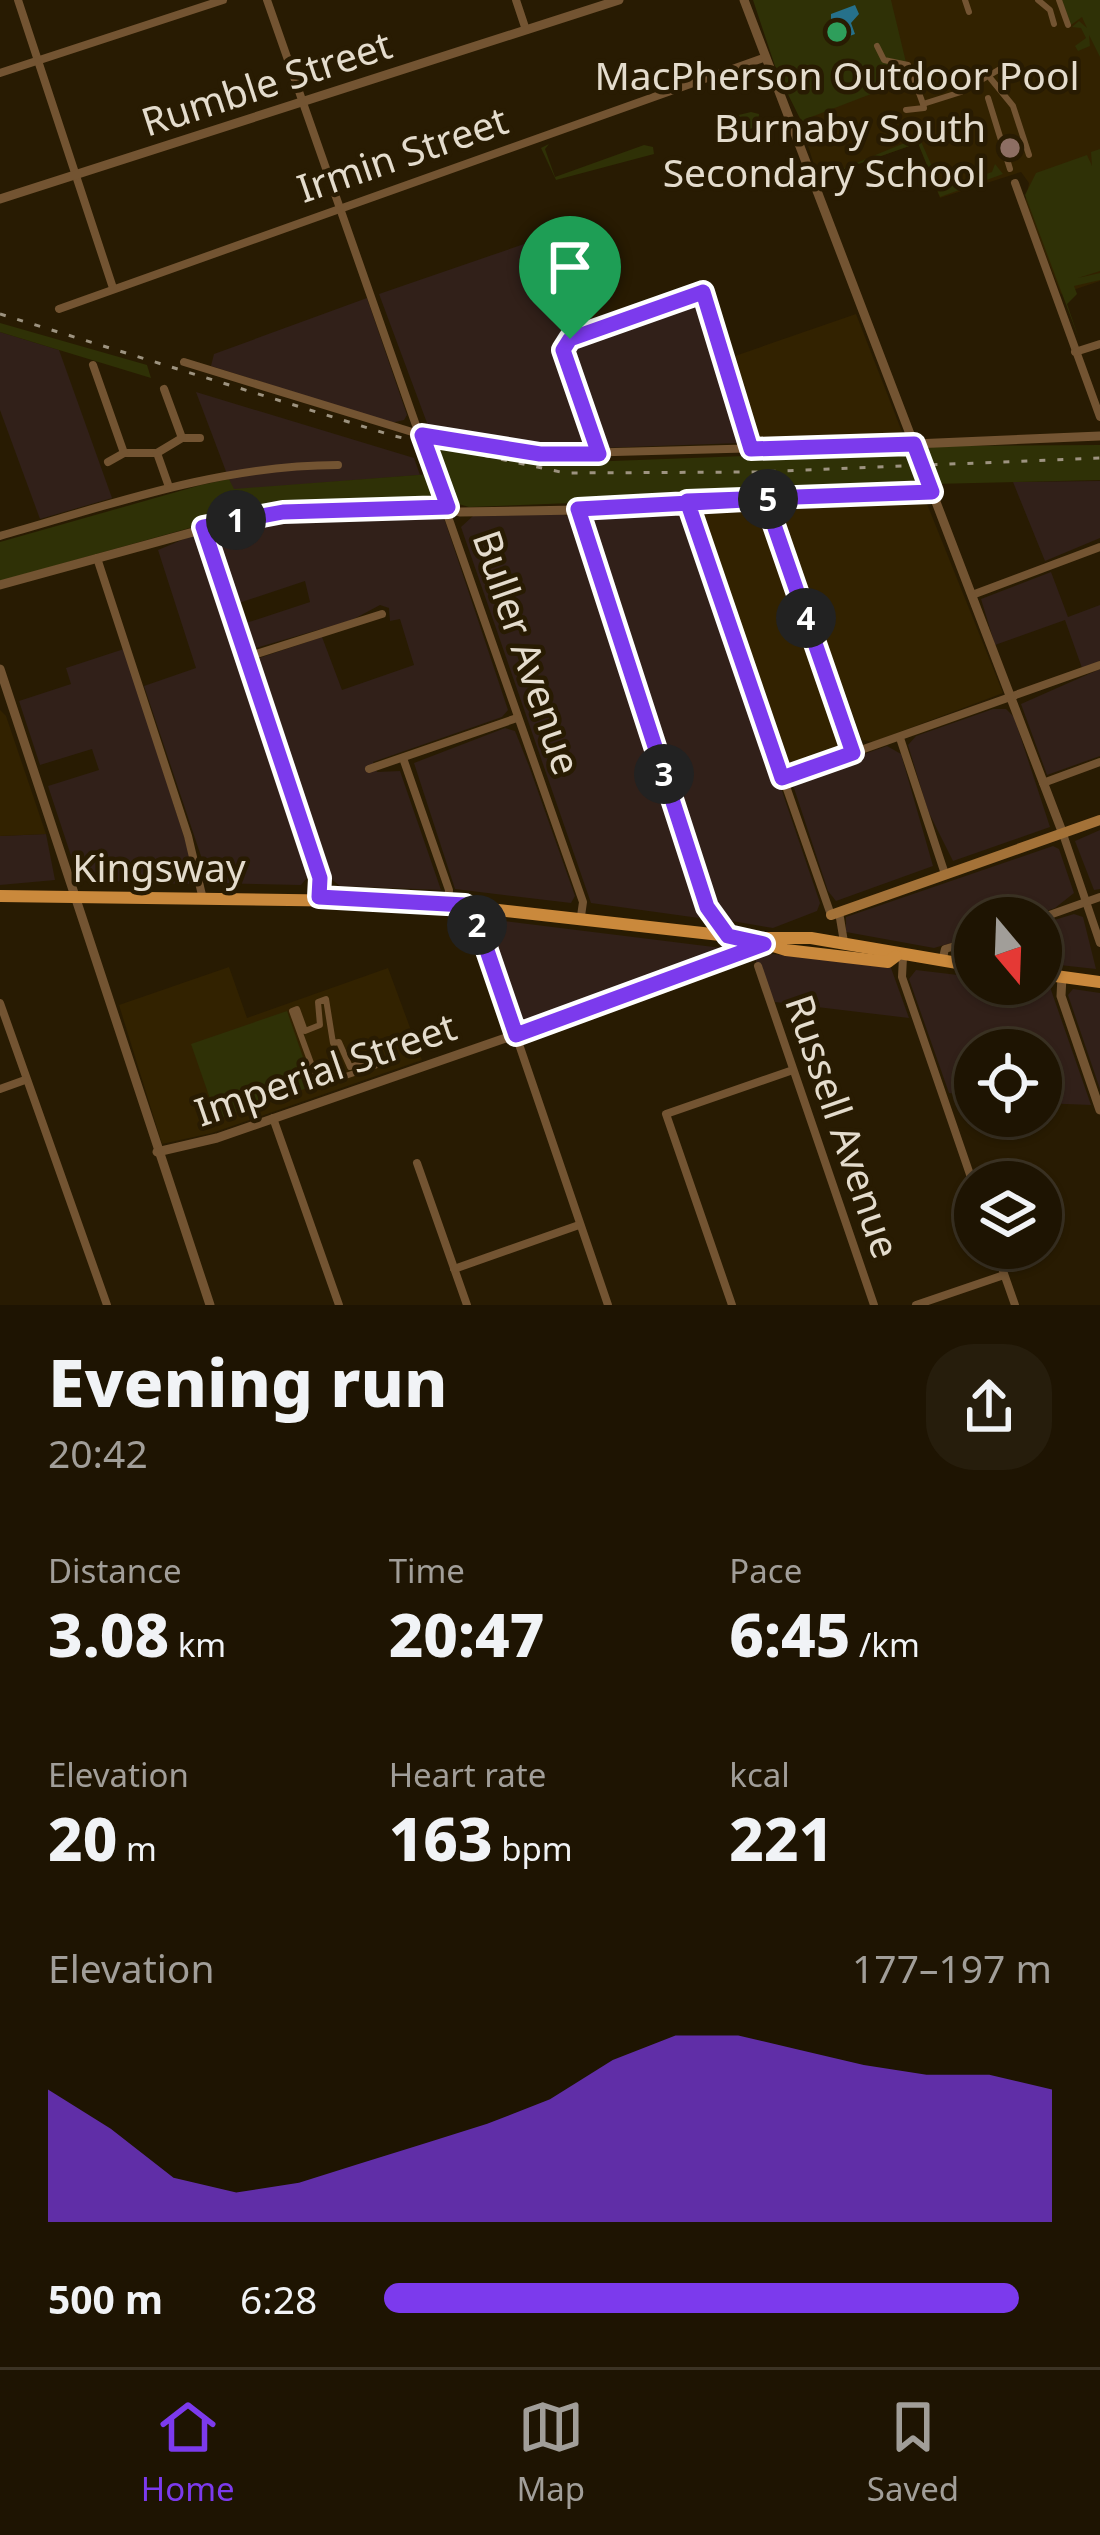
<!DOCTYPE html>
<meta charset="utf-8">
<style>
:root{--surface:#1e1402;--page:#261d0c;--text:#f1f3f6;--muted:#a19e99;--line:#3c3324;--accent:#7c3aed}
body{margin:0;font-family:"Noto Sans",sans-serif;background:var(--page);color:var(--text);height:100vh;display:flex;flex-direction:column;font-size:45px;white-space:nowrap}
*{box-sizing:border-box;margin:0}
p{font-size:39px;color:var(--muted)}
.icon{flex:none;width:66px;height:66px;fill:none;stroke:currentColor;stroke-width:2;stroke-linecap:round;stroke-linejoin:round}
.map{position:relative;height:1305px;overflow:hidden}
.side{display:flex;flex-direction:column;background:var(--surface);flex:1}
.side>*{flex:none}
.needle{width:78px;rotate:161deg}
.tools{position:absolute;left:954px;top:897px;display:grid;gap:24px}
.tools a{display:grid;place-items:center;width:108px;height:108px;border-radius:50%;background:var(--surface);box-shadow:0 3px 9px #0004,0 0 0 3px var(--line);font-size:60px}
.pin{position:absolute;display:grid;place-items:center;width:102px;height:102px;color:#fff;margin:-123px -51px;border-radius:50% 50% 50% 0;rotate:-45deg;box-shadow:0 0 12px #0007}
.pin .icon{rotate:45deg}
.km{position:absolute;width:60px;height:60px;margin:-30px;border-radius:50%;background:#222;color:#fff;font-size:33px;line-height:60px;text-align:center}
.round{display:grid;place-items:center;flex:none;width:126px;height:126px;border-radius:48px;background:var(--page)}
.head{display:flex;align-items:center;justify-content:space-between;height:204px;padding:0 48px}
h1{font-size:66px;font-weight:800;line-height:90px}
.stats{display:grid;grid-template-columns:repeat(3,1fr);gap:18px;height:204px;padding:12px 48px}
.stats div{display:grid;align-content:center}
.stats b{font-size:60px;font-weight:800}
.stats small{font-size:33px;font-weight:400}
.stats p{font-size:33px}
.chart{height:336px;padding:24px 48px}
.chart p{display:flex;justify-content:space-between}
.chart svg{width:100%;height:216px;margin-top:12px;fill:var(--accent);opacity:.7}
ul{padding:0 48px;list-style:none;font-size:39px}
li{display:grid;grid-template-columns:192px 144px 1fr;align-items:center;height:90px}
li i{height:30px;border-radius:15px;background:var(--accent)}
.tabs{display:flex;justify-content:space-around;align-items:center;height:168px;border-top:3px solid var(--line);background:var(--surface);font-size:33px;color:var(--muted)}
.tabs a{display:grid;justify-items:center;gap:6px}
.tabs .active{color:var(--accent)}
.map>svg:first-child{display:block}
.commercial{fill:#312019}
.built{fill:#322200}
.green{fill:#2f3106}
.water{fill:#26718b}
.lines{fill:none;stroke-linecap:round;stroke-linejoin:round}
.pedestrian{stroke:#735432;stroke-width:6}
.minor{stroke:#735432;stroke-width:8}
.tertiary{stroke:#735432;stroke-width:9}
.secondary{stroke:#a47238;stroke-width:10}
.primary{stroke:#ca893c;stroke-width:12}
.rail{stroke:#9d9380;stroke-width:3;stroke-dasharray:6 12;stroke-linecap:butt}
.route-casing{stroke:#fff;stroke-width:24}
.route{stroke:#7c3aed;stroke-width:15}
.leisure-dot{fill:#2e9e5b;stroke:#281b02;stroke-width:4.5}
.education-dot{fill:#8d6e63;stroke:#281b02;stroke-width:4.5}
.labels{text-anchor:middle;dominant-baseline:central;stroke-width:9;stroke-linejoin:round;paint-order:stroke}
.poi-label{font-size:39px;fill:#e4dccd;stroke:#281b02}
.street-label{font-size:39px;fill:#e4dccd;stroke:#281b02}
</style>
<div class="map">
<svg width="1100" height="1305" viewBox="0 0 1100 1305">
<rect width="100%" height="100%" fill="#281b02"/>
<g class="commercial">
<polygon points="533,241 566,334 558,348 593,448 545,449 430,431 379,294"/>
<polygon points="367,298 407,415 404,420 391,423 211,366 214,354"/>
<polygon points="693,299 705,304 711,319 744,437 740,443 602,448 572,346"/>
<polygon points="0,332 59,350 112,498 40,519 0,410"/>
<polygon points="196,392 414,458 420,475 233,490"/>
<polygon points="1100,481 1100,538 1045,561 1013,482"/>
<polygon points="422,508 443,515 508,710 502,717 373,762 377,772 400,771 441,890 340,886 330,878 309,828 254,666 259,658 322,637 342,690 414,665 400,619 390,621 389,608 380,605 352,620 252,649 240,625 310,602 305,581 233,605 211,540 219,528 284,515"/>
<polygon points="681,509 688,514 820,903 817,911 773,928 720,919 586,522 593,513"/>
<polygon points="560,513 571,518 702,909 699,918 591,903 461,527 474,515"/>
<polygon points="196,534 294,812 311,873 301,885 210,883 144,686 196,668 158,550"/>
<polygon points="1051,572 1068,617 1100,605 1100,661 1082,668 1065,620 995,645 981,599"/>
<polygon points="124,649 196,874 189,884 79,880 48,786 99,770 92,749 40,765 19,701 71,684 66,668"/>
<polygon points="1100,669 1100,756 1047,775 1021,704"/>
<polygon points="993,709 1006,709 1014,717 1050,827 953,861 928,811 908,745 916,736"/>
<polygon points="505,728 515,731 529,766 575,896 571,903 455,889 414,763"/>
<polygon points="887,746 901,754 933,866 836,901 828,891 793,785 804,775"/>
<polygon points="1100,830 1100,889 1094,890 1075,841"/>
<polygon points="46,834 55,880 0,885 0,836"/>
<polygon points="1053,846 1059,849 1074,893 1055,908 1027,918 975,918 975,936 934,948 846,932 846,917"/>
<polygon points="1074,914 1083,917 1096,969 1041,963 1041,924"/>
<polygon points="496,920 730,949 732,950 523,1023 488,939 486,925"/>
<polygon points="773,954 891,968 909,1018 775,1002 755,959"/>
<polygon points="916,970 975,977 975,984 1050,987 1091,1105 1041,1103 1041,1050 975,1050 975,1096 949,1093 909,979"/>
<polygon points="1073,989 1100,993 1100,1089 1068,995"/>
</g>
<g class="built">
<polygon points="882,0 1100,0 1100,281 1061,294 1025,202 1029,183 1021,172 940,198 918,143 822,177 816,171 799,118 910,79"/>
<polygon points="856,314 904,437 896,442 757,443 732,357"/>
<polygon points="925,499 1003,693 873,742 862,740 778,507 785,502"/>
<polygon points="756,504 841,742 834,756 795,770 783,767 695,512 697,507"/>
<polygon points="0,710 6,716 46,834 0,836"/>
<polygon points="229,967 247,1018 388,968 422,1060 212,1133 162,1144 119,1005"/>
</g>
<g class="green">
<polygon points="753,0 891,0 910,79 806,119 811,141 777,72"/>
<polygon points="1062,0 1100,0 1100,57 1089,35 1090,46 1078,51 1075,46 1086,38 1081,28 1072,27 1079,21 1087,28 1082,17 1071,25"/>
<polygon points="751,112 759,114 758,126 726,138 722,119"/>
<polygon points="919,137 942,189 992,172 995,164 1003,174 940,197 918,143 827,175"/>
<polygon points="549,144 545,149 555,177 644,145 653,147 654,154 556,180 541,148"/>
<polygon points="1100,149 1100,271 1078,278 1100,273 1100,280 1074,286 1077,294 1067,304 1079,339 1025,195 1036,173 1087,155 1092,166 1091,152"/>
<polygon points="0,323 147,365 151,378 0,332"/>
<polygon points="1100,445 1100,480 933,484 923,456 926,449 937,446"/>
<polygon points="439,447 559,463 905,450 913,454 922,479 908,490 469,507 455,503 435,452"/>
<polygon points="431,474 435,488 427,501 305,505 236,515 0,581 0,542 201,485 229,479 234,489"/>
<polygon points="287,1011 313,1086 217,1119 191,1044"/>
</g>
<polygon class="water" points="855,5 859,14 851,23 855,34 831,43 831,14"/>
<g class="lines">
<g class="pedestrian">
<polyline points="965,0 969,12"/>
<polyline points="1038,0 1050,10 1054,24"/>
<polyline points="1059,0 1068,25"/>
<polyline points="877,46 884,60 908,65"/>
<polyline points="914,79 923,104 961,92 1000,69"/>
<polyline points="991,79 1013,106 1029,155"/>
<polyline points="988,98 1010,169"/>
<polyline points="906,110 924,108 923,104"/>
<polygon points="326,999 333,1043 339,1042 350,1067 373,1059 375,1066 319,1085 292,1011 297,1009 305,1031 320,1025 318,1002"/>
</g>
<g class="minor">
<polyline points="18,0 113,288"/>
<polyline points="267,0 583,902 581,916"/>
<polyline points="516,0 526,30"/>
<polyline points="0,73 223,0"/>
<polyline points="1015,183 1100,417"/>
<polyline points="59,309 766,57"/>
<polyline points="1075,352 1100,344"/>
<polyline points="184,362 422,435 540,454 914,444"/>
<polyline points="93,365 124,453 157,453 169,487"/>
<polyline points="182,438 200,438"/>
<polyline points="157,453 182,438 164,389"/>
<polyline points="599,454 564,343 700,292 710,301 751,449"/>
<polyline points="108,462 124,453"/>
<polyline points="765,500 853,753"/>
<polyline points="687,503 831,915"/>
<polyline points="578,510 707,907 728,936"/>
<polyline points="203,528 314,859 319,897"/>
<path d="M 0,536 C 112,504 221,465 338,465"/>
<polyline points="97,558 188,836 202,895"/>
<polyline points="972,595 1100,547"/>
<polyline points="247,657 382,614"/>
<polyline points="900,738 945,874"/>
<polyline points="403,758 449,890 448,904"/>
<polyline points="369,769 517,718"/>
<polyline points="782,778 1100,665"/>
<polyline points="1043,783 1100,762"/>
<polyline points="1063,834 1100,943"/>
<polyline points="466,906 480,930 608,1305"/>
<polyline points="839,912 844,942"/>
<polyline points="1041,918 1100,897"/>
<polyline points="903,957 902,977 975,1189"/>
<polyline points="942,962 945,949 975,940"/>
<polyline points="758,966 874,1305"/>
<polyline points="0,1003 107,1305"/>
<polyline points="0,1089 25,1080"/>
<polyline points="273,1118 339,1305"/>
<polyline points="417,1163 467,1305"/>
<polyline points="995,1248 1015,1305"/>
<polyline points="454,1269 579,1225"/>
<polyline points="732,1305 666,1114 793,1070"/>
<polyline points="916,1305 1004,1275"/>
</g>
<g class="tertiary">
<polyline points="744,0 1063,834"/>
<polyline points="0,199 619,0"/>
<polyline points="914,444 1100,436"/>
<polyline points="0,585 241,519 283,512 436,505 460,512 578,510 932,492"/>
<polyline points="0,669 210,1305"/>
<polyline points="1062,976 1061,996 1100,1110"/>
<polyline points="157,1152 217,1138 685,976 763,944"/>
</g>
<polyline class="secondary" points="831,915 1100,820"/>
<g class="primary">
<polyline points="0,896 427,902 747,938 811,938 975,966"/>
<polyline points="754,940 786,950 888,962 896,956"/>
<polyline points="1041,974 1100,982"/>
</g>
<polyline class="rail" points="0,314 394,436 565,473 755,472 1100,458"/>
</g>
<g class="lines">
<g class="route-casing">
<polyline id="route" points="570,339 563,350 599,454 540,454 422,435 448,507 283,512 203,527 320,878 319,897 465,905 480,930 516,1035 764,944 728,936 707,907 578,509 765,499 853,753 782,778 687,501 932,492 914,444 751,449 703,292 570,339"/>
</g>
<use href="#route" class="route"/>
</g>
<circle class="leisure-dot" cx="837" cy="32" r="12"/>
<circle class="education-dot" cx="1010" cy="148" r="12"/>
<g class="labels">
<g class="poi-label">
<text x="837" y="74">MacPherson Outdoor Pool</text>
<text x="986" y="126" text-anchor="end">Burnaby South<tspan x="986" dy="45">Secondary School</tspan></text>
</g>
<g class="street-label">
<text transform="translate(266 82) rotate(-18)">Rumble Street</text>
<text transform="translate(402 153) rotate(-19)">Irmin Street</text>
<text transform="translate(528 652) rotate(71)">Buller Avenue</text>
<text x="159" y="866">Kingsway</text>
<text transform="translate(325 1068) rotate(-19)">Imperial Street</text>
<text transform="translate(844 1126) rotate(71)">Russell Avenue</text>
</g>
</g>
</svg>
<div class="tools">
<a><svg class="needle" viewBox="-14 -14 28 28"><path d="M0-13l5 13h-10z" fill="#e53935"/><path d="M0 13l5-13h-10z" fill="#a19e99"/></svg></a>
<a><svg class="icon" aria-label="locate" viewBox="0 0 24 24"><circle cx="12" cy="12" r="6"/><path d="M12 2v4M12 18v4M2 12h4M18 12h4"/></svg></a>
<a><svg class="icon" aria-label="layers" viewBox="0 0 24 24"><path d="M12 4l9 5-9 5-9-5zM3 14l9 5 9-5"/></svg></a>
</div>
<div class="pin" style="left:570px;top:339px;background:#1e9e55"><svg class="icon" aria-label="arrive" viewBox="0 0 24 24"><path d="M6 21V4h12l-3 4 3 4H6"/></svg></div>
<b class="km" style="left:236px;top:520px">1</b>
<b class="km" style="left:477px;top:925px">2</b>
<b class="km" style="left:664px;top:774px">3</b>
<b class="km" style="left:806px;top:618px">4</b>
<b class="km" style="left:768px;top:499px">5</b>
</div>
<section class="side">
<div class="head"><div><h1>Evening run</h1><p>20:42</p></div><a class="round"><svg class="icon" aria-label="share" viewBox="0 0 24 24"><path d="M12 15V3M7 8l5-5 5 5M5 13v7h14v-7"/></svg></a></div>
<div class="stats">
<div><p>Distance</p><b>3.08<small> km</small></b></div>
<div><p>Time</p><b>20:47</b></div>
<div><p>Pace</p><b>6:45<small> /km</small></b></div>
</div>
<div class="stats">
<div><p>Elevation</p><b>20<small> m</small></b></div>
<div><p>Heart rate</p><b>163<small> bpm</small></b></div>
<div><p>kcal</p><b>221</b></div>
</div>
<div class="chart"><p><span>Elevation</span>177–197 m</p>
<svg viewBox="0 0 160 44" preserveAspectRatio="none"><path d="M0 44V17L10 25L20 35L30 38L40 36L50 32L60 28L70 24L80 19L90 11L100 6L110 6L120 9L130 12L140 14L150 14L160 17V44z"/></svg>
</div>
<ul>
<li><b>500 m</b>6:28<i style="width:95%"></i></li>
</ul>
</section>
<nav class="tabs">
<a class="active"><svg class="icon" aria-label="home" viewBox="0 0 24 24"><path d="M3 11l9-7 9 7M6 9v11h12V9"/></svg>Home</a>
<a><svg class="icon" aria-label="map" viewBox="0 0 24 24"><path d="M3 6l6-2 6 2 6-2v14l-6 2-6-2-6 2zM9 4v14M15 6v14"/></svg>Map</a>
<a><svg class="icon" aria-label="saved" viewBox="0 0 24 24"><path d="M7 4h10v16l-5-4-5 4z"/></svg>Saved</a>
</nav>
